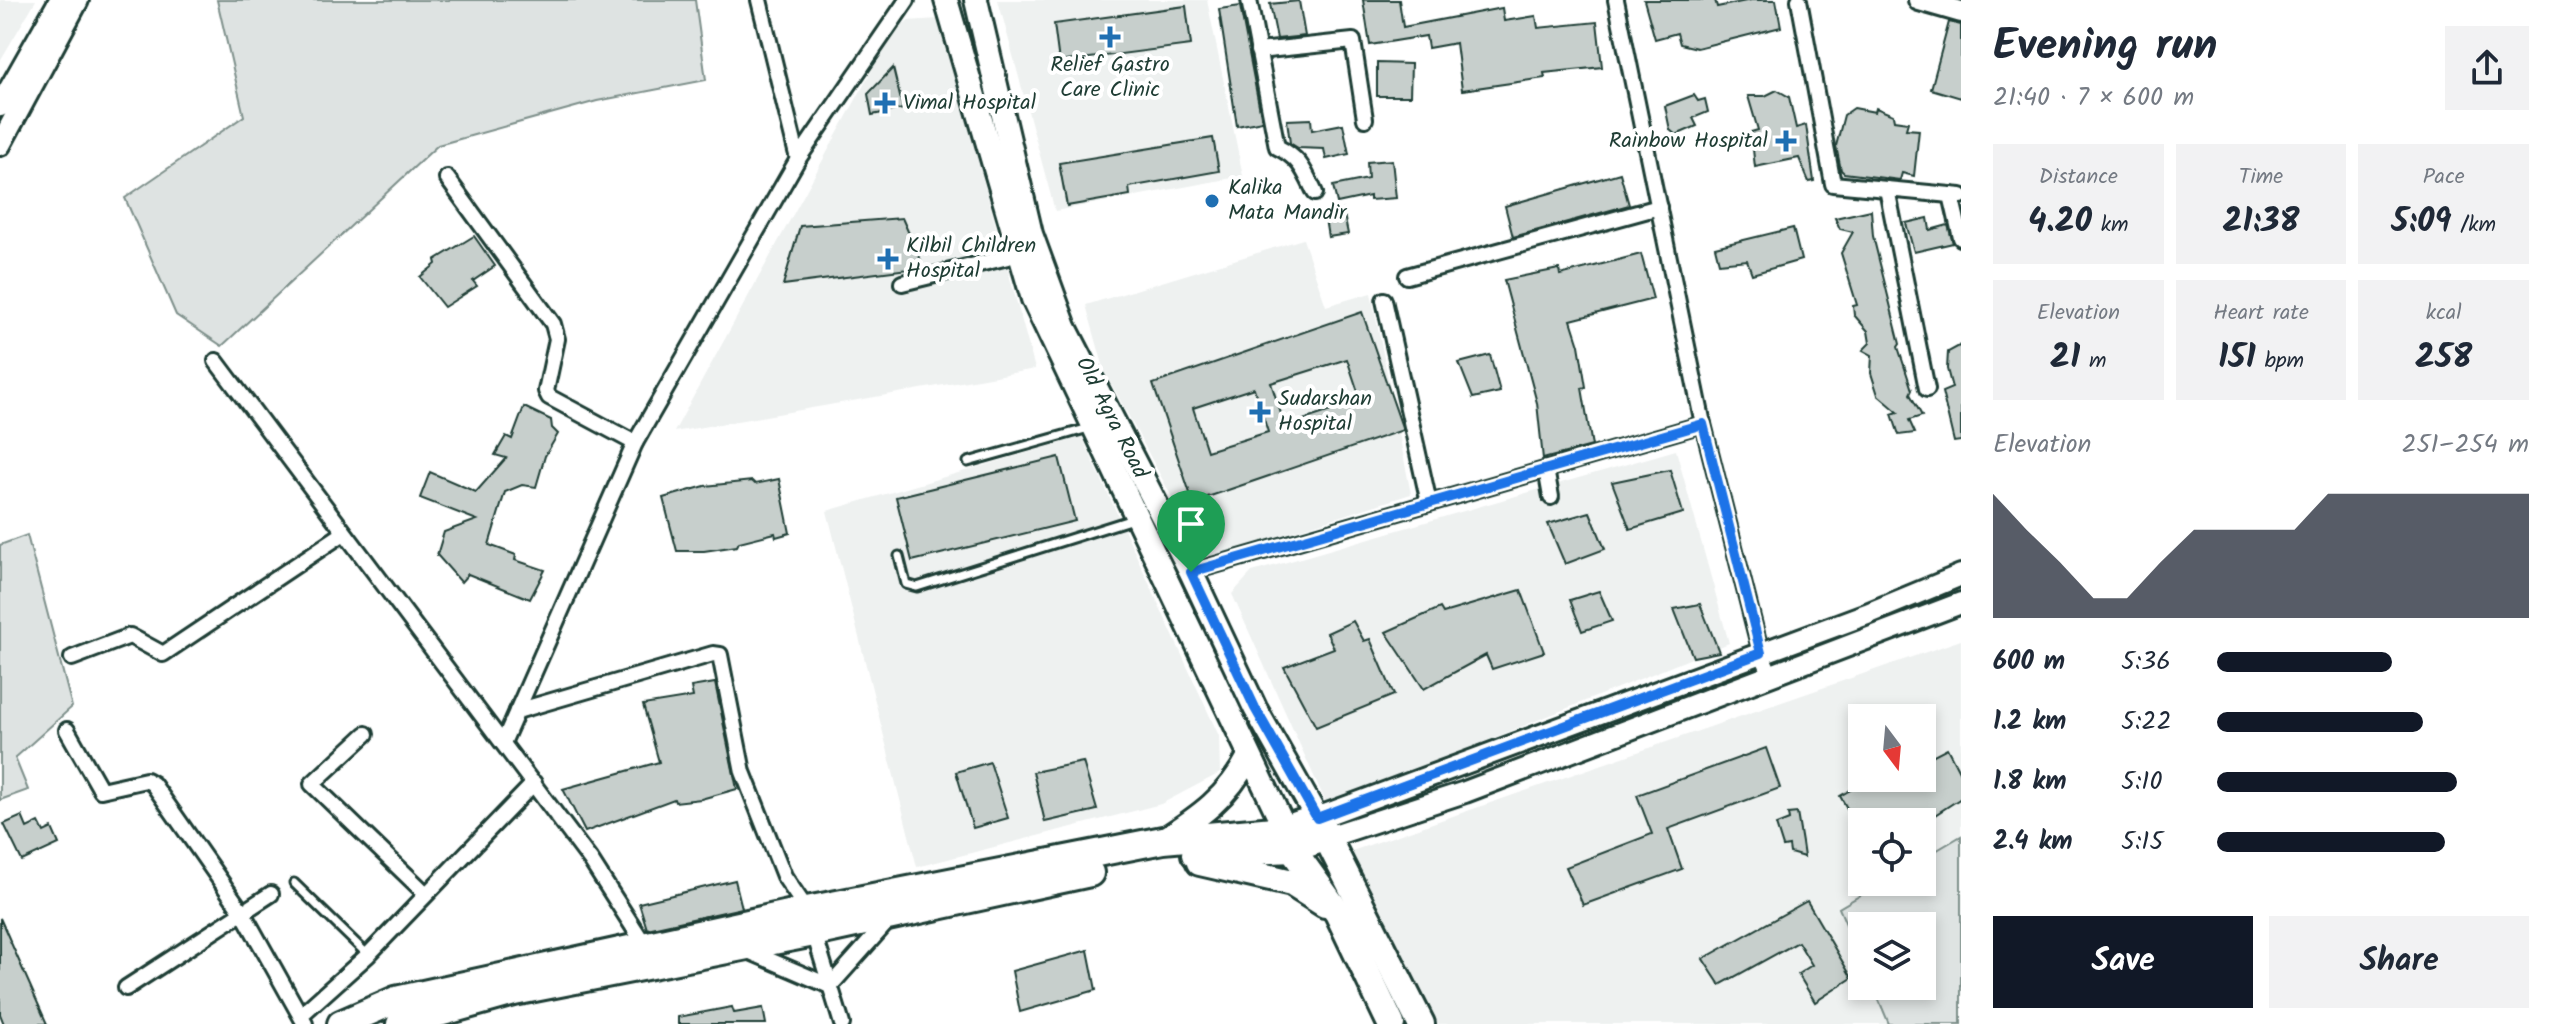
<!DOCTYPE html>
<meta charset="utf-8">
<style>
:root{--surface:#fff;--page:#f2f2f3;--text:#1f2937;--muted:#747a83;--accent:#111827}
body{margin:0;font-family:Kalam,sans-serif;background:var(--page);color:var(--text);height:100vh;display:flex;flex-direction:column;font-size:30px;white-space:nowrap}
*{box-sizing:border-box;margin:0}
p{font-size:26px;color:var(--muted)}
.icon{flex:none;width:44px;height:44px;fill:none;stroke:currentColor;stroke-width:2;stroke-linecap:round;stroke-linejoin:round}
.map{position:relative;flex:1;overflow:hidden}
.side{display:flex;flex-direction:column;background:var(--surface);width:600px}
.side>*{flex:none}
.needle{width:52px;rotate:164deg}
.fabs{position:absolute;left:1848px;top:704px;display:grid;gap:16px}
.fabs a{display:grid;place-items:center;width:88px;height:88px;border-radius:0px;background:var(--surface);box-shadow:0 4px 12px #0003;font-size:40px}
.pin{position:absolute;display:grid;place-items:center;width:68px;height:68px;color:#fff;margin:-82px -34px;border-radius:50% 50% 50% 0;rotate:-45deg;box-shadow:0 0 8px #0007}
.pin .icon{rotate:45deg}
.round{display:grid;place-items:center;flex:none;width:84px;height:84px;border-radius:0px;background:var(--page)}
.overview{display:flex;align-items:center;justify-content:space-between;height:136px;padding:0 32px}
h1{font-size:44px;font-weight:800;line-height:60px}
.figures{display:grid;grid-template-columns:repeat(3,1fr);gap:12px;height:136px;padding:8px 32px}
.figures div{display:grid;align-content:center;border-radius:0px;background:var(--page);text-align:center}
.figures b{font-size:34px;font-weight:800}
.figures small{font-size:22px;font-weight:400}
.figures p{font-size:22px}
.chart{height:224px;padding:16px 32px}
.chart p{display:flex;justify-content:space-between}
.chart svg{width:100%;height:144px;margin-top:8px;fill:var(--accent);opacity:.7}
.button{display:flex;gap:16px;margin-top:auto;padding:16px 32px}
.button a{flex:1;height:92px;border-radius:0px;background:var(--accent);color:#fff;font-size:32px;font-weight:800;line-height:92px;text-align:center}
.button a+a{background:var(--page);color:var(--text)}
ul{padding:0 32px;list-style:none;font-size:26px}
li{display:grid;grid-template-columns:128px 96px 1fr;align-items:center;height:60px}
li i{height:20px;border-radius:10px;background:var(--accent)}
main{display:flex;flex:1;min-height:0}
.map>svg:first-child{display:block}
.built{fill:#eef1f0;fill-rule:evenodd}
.green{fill:#dee3e2;stroke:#7e908b;stroke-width:2}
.building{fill:#c7cfcc;stroke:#1f3d34;stroke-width:2;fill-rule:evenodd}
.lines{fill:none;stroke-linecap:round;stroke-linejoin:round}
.lane-casing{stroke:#1f3d34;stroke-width:13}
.street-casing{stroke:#1f3d34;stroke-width:20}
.secondary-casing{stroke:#1f3d34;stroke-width:26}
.primary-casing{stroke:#1f3d34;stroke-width:28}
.highway-casing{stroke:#1f3d34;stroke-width:32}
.lane{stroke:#fff;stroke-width:7}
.street{stroke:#fff;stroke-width:14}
.secondary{stroke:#fff;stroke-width:20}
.primary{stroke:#fff;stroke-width:22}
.highway{stroke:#fff;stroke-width:26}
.route-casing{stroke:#fff;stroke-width:16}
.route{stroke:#1a73e8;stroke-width:10}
.poi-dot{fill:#1f6fb2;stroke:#fff;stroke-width:3}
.labels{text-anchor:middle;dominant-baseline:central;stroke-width:8;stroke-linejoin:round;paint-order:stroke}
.poi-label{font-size:22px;fill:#1f3d34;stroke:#fff;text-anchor:start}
.street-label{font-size:22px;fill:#1f3d34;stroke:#fff}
</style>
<main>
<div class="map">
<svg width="1961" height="1024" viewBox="0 0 1961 1024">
<rect width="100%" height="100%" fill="#fff"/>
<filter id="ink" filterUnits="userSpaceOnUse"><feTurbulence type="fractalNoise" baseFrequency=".0125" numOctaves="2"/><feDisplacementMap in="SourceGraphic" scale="16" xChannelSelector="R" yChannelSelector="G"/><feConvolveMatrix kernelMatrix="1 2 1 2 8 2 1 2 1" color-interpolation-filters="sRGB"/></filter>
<g filter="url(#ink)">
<g class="built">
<polygon points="0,0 36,0 0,61"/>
<polygon points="998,0 1207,0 1243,176 1055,211"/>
<polygon points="939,19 1035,369 674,432 888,41 907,21"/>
<polygon points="1303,239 1326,306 1371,293 1411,494 1205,559 1105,372 1086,305"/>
<polygon points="1082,437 1219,736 1220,773 1161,804 917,867 827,511"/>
<polygon points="1676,450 1729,643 1327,805 1232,594 1252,572"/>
<path d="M 1961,640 L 1961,836 L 1922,859 L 1922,822 L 1862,822 L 1862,882 L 1883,882 L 1840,908 L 1862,961 L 1862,986 L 1873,986 L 1889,1024 L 1435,1024 L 1349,852 ZM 1862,718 L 1922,718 L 1922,778 L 1862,778 Z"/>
</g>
<g class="green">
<polygon points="217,0 695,0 706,80 597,101 438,145 222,346 176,315 125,198 244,116"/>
<polygon points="27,535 72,707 15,758 28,790 0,800 0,545"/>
<polygon points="1961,836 1961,1024 1889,1024 1873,986 1922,986 1922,926 1862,926 1862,961 1839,908 1883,882 1922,882 1922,859"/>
</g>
<g class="building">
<polygon points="1363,0 1399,0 1403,27 1502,8 1504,21 1536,16 1538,28 1597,22 1602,67 1544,73 1545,78 1462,90 1456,43 1428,48 1426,36 1370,45"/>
<polygon points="1644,0 1715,0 1717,7 1751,0 1776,0 1781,27 1697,48 1680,44 1677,33 1655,39"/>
<polygon points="1299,1 1305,36 1277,39 1270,4"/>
<polygon points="1186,6 1191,45 1059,62 1054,24"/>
<polygon points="1240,6 1262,121 1237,126 1219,9"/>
<polygon points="1949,22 1961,25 1961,98 1931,89"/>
<polygon points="1377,63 1411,64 1410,96 1377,96"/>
<polygon points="893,68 903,109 872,115 868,94"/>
<polygon points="1777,90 1789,97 1796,128 1806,125 1814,181 1809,182 1799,158 1755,167 1751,132 1758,130 1748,96 1765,96"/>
<polygon points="1694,95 1698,101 1705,99 1708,112 1693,118 1697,126 1676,135 1670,130 1665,106"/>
<polygon points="1854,108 1875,112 1876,108 1893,115 1894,120 1908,122 1906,129 1919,130 1914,176 1902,173 1900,180 1844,173 1841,170 1836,146 1844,115"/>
<polygon points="1311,119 1312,130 1343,124 1349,154 1326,159 1324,149 1298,148 1290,143 1287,120"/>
<polygon points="1213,138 1219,171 1129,187 1130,195 1067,206 1059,163"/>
<polygon points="1392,160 1396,198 1370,200 1370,196 1337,203 1333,186 1368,179 1367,162"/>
<polygon points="1620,173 1629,205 1513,237 1505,206"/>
<polygon points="1343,210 1348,234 1328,237 1324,213"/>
<polygon points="1871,210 1873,236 1900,344 1898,347 1912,390 1910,394 1922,416 1909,420 1915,433 1899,435 1892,414 1898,412 1878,395 1871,373 1872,355 1863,350 1870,343 1868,331 1854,315 1853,306 1857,305 1841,253 1853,232 1840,229 1835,218"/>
<polygon points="902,218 924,267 783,285 800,226"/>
<polygon points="1928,218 1930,230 1948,225 1953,243 1914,252 1906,223"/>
<polygon points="1793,228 1801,260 1752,274 1747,260 1719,263 1715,247"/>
<polygon points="474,236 495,266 473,281 477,286 444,307 420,277 436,264 435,260"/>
<polygon points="1641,254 1653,299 1571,320 1579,345 1586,387 1582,388 1592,446 1543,459 1537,403 1504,280 1559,269 1560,275"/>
<path d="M 1362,312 L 1403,430 L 1193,502 L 1153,384 ZM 1347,359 L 1361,401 L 1285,426 L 1271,383 ZM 1254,388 L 1268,432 L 1207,451 L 1193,408 Z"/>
<polygon points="1961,345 1961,441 1954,442 1942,392 1952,388 1947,369 1948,352"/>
<polygon points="1490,355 1500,392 1473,398 1459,363"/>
<polygon points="524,407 551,420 552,428 558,434 545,456 536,487 522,485 505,492 489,545 516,555 515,560 545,570 530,599 468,574 461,582 437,555 444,532 477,520 420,498 430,472 476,492 506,458 495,455 506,436 512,439"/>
<polygon points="1059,457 1075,521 912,561 896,497"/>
<polygon points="1670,470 1683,513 1630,529 1612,482"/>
<polygon points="779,479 790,533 776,537 775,533 739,542 737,546 704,551 677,551 663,498 705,486 752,481 755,484"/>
<polygon points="1590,512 1605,549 1565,564 1548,524"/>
<polygon points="1521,590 1544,652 1492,669 1486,655 1424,689 1386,632 1440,608 1443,613"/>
<polygon points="1599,591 1612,621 1582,631 1570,600"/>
<polygon points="1700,604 1719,652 1693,657 1674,609"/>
<polygon points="1353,621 1364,641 1370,639 1394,695 1316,727 1284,667 1334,648 1327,633"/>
<polygon points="715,683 737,789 701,799 675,802 674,799 585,832 563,789 659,762 643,705 693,697 691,687"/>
<polygon points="1766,748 1780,788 1668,829 1682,869 1583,905 1566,867 1652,834 1637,795"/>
<polygon points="1947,748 1961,775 1961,798 1924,822 1855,822 1840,796 1871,778 1922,778 1922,761"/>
<polygon points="990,762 1008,818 973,828 956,772"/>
<polygon points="1083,762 1097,810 1045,822 1033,772"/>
<polygon points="1797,813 1802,843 1804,857 1790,853 1789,846 1783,847 1776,825 1789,820 1788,814"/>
<polygon points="22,816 27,828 39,822 44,832 52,828 59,844 22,861 4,824"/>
<polygon points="735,880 742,908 647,929 639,903"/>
<polygon points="1807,901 1852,978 1815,1002 1798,974 1812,965 1798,942 1720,985 1703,959"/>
<polygon points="0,918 47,1024 4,1024 0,1014"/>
<polygon points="1088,950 1096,990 1020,1012 1012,971"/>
<polygon points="732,1007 734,1013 763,1008 766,1024 678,1024 678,1017"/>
</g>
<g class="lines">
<g class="lane-casing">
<g id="lane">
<polyline points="968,462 1089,428"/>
<polyline points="899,556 906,584 917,587 1136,518"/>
<polyline points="294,883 368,955"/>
</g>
</g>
<g class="street-casing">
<g id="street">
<polyline points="759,0 798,159"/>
<path d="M 1249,0 L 1277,147 C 1300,158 1304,170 1315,193"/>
<polyline points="1616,0 1703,424 1761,653 1771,675"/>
<polyline points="1799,0 1833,184 1961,196"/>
<polyline points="1258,51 1353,41 1365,119"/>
<polyline points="447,178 553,324 557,339 546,391 549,397 635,443"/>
<polyline points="1887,189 1927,389"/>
<polyline points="1951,195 1961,238"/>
<polyline points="1407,276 1659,207"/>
<polyline points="902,283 1020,254"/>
<polyline points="1384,300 1429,503"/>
<polyline points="216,361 591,861 646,947"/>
<polyline points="1546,469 1551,497"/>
<polyline points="1191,572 1703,424"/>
<polyline points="72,658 130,636 163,654 344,533"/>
<polyline points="517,711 713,654 720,655 743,772 784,876 807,910 842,1024"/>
<polyline points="67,730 101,790 146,780 153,784 243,913 305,1024"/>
<polyline points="366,734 312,784 426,894"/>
<polyline points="503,743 635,443 798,159 907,0"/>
<polyline points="746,950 830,986 889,920"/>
<polyline points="126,988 271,894"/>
<polyline points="301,1015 368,955 534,783"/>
</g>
</g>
<g class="secondary-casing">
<g id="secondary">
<polyline points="1919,0 1961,12"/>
<polyline points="0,106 60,0"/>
<polyline points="0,145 78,0"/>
<polyline points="1317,818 1867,614 1961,575"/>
<polyline points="1325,838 1465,792 1961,603"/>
</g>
</g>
<g class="primary-casing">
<g id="primary">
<polyline points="946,0 1033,299 1285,829"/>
<polyline points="976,0 1031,234 1065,327 1191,572 1255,708 1317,818"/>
<path d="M 1163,840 C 1199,817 1228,797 1248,758"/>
</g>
</g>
<g class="highway-casing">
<g id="highway">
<polyline points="1287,835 1292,849 1338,913 1391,1024"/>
<polyline points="1195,854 1292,849 1325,838"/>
<polyline points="1200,862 1292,883 1325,904"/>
<polyline points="341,1024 396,1000 807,910 1163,840 1285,829 1317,818 1421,1024"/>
<polyline points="400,1024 514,992 814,933 1090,873"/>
</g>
</g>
<use href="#lane" class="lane"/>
<use href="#street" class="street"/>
<use href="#secondary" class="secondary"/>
<use href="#primary" class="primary"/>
<use href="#highway" class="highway"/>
</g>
</g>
<g class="lines" filter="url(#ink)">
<g class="route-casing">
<polygon id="route" points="1703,424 1761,653 1317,818 1255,708 1191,572"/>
</g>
<use href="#route" class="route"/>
</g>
<g class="poi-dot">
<path d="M1106 25h8v8h8v8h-8v8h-8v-8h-8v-8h8z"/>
<path d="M881 91h8v8h8v8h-8v8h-8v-8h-8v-8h8z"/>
<path d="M1782 129h8v8h8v8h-8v8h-8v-8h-8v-8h8z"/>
<circle cx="1212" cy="201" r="8"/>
<path d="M884 247h8v8h8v8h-8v8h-8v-8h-8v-8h8z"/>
<path d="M1256 400h8v8h8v8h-8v8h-8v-8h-8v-8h8z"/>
</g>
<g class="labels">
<g class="poi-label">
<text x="1110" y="65" text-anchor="middle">Relief Gastro<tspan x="1110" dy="25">Care Clinic</tspan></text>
<text x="903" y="103">Vimal Hospital</text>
<text x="1768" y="141" text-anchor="end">Rainbow Hospital</text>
<text x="1228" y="188">Kalika<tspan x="1228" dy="25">Mata Mandir</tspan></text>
<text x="906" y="246">Kilbil Children<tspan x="906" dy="25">Hospital</tspan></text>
<text x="1278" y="399">Sudarshan<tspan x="1278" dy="25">Hospital</tspan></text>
</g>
<g class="street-label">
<text transform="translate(1111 418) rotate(63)">Old Agra Road</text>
</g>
</g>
</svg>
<div class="fabs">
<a><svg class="needle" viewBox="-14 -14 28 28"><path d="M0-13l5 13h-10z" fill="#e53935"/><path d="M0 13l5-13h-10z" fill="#747a83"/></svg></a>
<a><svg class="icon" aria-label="locate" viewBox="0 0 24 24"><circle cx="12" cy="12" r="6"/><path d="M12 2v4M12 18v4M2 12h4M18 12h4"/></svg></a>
<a><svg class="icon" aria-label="layers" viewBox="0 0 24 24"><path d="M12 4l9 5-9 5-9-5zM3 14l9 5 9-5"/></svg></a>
</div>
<div class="pin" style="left:1191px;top:572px;background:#1e9e55"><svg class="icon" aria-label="arrive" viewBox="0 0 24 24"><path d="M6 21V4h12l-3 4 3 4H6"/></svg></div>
</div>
<section class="side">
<div class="overview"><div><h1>Evening run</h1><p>21:40 · 7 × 600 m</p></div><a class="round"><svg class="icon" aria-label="share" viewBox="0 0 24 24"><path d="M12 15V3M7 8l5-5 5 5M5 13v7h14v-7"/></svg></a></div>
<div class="figures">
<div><p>Distance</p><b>4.20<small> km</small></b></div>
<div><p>Time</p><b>21:38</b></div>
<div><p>Pace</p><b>5:09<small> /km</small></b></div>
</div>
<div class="figures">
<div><p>Elevation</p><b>21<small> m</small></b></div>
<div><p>Heart rate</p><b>151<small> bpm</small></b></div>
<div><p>kcal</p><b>258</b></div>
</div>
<div class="chart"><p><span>Elevation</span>251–254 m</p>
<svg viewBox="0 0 160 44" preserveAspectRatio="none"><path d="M0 44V6L10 17L20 27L30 38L40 38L50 27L60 17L70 17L80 17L90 17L100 6L110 6L120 6L130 6L140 6L150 6L160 6V44z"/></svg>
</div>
<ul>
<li><b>600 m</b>5:36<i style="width:56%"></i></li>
<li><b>1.2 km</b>5:22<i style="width:66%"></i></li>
<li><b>1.8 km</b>5:10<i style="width:77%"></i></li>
<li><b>2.4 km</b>5:15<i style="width:73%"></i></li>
</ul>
<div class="button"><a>Save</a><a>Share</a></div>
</section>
</main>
